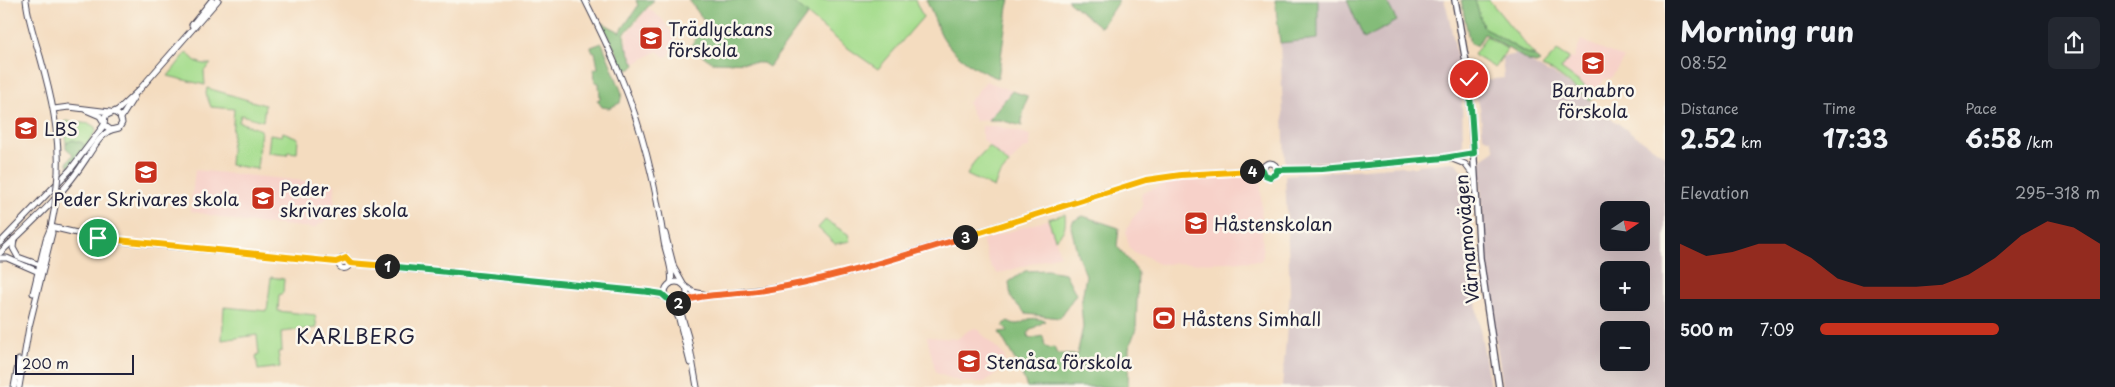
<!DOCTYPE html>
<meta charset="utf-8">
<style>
:root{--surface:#171b24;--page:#242831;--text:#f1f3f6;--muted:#9ea1a6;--accent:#c8321e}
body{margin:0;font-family:"Playpen Sans",sans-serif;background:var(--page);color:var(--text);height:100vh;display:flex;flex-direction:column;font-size:19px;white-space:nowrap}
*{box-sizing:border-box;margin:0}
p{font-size:16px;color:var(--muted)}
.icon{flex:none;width:28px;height:28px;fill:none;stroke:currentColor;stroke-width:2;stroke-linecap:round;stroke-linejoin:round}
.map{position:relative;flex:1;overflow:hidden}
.drawer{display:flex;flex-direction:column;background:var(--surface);width:450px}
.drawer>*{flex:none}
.needle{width:32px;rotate:77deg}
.controls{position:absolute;left:1600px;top:201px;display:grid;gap:10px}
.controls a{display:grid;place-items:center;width:50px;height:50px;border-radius:8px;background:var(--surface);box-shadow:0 5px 20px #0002;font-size:25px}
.scale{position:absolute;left:15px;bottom:12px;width:119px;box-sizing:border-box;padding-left:5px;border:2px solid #22223b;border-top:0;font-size:14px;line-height:18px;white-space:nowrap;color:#22223b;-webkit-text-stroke:4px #fbf7ec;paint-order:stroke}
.pin{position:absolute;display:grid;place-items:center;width:42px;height:42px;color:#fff;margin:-21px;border:2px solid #fff;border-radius:50%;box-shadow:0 1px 5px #0007}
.km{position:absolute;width:25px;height:25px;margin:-12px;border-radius:50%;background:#222;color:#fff;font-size:14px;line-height:25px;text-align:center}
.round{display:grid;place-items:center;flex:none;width:52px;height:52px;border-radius:8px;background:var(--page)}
.overview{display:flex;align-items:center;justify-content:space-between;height:85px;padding:0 15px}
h1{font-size:28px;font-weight:700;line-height:38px}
.stats{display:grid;grid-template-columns:repeat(3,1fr);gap:8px;height:85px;padding:5px 15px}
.stats div{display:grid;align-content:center}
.stats b{font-size:25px;font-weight:700}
.stats small{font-size:14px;font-weight:400}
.stats p{font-size:14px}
.chart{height:140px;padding:10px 15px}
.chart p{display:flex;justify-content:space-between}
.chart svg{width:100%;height:90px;margin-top:5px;fill:var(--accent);opacity:.7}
ul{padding:0 15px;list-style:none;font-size:16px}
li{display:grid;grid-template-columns:80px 60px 1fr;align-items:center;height:38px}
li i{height:12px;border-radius:6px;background:var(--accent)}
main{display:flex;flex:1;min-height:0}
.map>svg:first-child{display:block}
.built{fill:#f7d1c9}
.industrial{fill:#d2bfc1;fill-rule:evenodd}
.green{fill:#a6dd8e;stroke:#648064}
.forest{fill:#84bc79;stroke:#536f5a}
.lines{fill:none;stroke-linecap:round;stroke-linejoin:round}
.tertiary-casing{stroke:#423e4f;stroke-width:7}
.secondary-casing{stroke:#423e4f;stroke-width:8}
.tertiary{stroke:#fff;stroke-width:5}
.secondary{stroke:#fff;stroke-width:5.5}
.tertiary-bridge-casing{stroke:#423e4f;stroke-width:7;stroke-linecap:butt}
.tertiary-bridge{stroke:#fff;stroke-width:5}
.split-1-casing{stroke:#fff;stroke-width:10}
.split-2-casing{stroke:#fff;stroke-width:10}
.split-3-casing{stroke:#fff;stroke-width:10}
.split-4-casing{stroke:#fff;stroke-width:10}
.split-5-casing{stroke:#fff;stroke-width:10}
.split-1{stroke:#f5b400;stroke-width:6}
.split-2{stroke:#22a559;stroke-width:6}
.split-3{stroke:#f0652b;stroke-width:6}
.split-4{stroke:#f5b400;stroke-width:6}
.split-5{stroke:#22a559;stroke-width:6}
.labels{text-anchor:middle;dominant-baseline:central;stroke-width:5;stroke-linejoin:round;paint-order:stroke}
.poi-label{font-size:18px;fill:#22223b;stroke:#fbf7ec;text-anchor:start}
.street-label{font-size:18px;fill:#22223b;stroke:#fbf7ec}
.quarter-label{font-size:20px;letter-spacing:1px;fill:#22223b;stroke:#fbf7ec}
</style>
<main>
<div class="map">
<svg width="1665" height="387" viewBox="0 0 1665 387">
<rect width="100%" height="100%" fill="#fbf7ec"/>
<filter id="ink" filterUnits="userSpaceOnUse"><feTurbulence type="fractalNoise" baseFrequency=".02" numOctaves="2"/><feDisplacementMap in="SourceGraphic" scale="10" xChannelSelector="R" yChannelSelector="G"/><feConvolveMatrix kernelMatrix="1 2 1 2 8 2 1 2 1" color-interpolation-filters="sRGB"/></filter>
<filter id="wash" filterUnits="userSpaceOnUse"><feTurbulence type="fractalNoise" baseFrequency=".0096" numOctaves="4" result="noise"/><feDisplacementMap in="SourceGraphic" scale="20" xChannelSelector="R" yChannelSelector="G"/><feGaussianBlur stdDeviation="1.12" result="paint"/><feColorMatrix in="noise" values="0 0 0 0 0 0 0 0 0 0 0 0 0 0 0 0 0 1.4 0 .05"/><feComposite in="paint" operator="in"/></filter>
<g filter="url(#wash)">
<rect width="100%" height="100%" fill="#f4dcbf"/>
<g class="built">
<polygon points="648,8 662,19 677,41 677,46 666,58 658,51 634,64 626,46 627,34"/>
<polygon points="1581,40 1624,58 1611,78 1605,79 1602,82 1596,94 1561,68 1569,58 1574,58"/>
<polygon points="986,81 1012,91 988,120 975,121 968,103"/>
<polygon points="982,126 997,126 1027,134 1031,136 1029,148 1023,149 1009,164 982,139"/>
<polygon points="195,170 335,184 334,216 314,228 243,222 190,211"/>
<polygon points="1256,176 1261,183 1261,193 1263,257 1260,261 1159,264 1154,262 1151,258 1134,253 1129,247 1126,232 1132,219 1143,206 1141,198 1142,193 1174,180"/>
<polygon points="1050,219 1060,255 998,274 990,265 982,240"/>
<polygon points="976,328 1004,355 1007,367 984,382 961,382 936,373 927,337 957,339 969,330"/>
</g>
<g class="industrial">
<polygon points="1318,0 1347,0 1364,38 1397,21 1386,0 1444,0 1447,9 1457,56 1462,95 1463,145 1453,150 1439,151 1416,153 1413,150 1394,156 1301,163 1285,162 1280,43 1318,39"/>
<path d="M 1517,54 L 1547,72 L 1553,73 L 1590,100 L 1594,111 L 1603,113 L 1665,156 L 1665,387 L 1503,387 L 1488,287 L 1483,228 L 1480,166 L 1482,159 L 1495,150 L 1491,140 L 1483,137 L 1480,108 L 1476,98 L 1475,81 L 1504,78 L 1502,57 ZM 1609,210 L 1641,210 L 1641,242 L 1609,242 ZM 1609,270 L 1641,270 L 1641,302 L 1609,302 ZM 1609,330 L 1641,330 L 1641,362 L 1609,362 Z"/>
<polygon points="1451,162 1456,163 1466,176 1477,310 1490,387 1282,387 1290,291 1285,175 1402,166 1405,167 1416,167 1418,165"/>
</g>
<g class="green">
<polygon points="790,0 915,0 923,17 878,69 845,46"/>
<path d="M 1475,0 L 1489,0 L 1535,56 C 1518,51 1500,36 1483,27 Z"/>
<polygon points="1486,36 1507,49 1495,68 1474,55"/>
<polygon points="1557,51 1569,58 1561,69 1596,94 1590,100 1554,72 1542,67"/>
<path d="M 187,52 C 194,61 199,65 211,64 L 204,71 L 205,85 L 168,76 Z"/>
<polygon points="207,88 265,105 263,121 241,115 239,122 261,130 257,169 230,165 234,109 211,107 206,94"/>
<polygon points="66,121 90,124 95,127 96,131 85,148 73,140 66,143 64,122"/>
<polygon points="283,132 298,138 297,153 288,152 287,155 268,153 270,134 282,136"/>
<polygon points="989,146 1009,164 998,177 994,188 967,175 974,162"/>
<path d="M 1065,214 C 1066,225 1065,233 1055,239 L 1048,219 Z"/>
<polygon points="825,220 848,234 850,241 835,244 818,228"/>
<polygon points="271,277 284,279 283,293 279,295 278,311 315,315 317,328 281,332 282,351 278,352 280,367 258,370 256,356 259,355 257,335 222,340 224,307 267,311"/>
</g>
<g class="forest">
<polygon points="636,0 654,0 624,34 625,43 635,65 631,69 625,70 620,65 618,55 602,26 603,23 620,32 638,6"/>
<polygon points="689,0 790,0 808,14 769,67 763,63 711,62 691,46 705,22"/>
<path d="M 926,0 L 1010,0 L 1008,7 L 998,78 C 978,71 953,56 942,36 C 936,25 932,12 926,0 Z"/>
<polygon points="1067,0 1119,0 1102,26 1100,27"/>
<polygon points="1275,0 1318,0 1318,39 1280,43"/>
<polygon points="1347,0 1386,0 1397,21 1364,39"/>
<path d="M 1461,0 L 1475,0 L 1483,27 C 1497,35 1509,44 1522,51 C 1529,55 1534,55 1540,61 L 1536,63 L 1528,61 L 1487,35 L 1484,34 L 1477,46 L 1470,44 Z"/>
<polygon points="602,43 622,93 620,103 609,108 602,107 597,100 600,99 599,83 595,82 594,69 598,68 595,52 592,51 591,47"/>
<path d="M 1012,91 L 1027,96 C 1026,106 1021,116 1022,126 L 1000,120 L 988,120 Z"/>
<polygon points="73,140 83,143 85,148 69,167 67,163 73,154 66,148 66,143"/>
<path d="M 1083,216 L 1119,228 L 1117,246 L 1138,272 L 1136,329 L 1129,348 L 1128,387 L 1027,387 L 1019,367 L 999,332 L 1008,331 L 1003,325 L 1008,321 C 1017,326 1019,324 1027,320 C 1032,317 1038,319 1044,320 L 1045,321 L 1029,331 L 1028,337 L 1032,338 L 1043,336 L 1045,346 L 1048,348 L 1054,347 L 1057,354 L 1077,355 L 1083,327 L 1081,305 L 1086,275 L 1078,256 L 1071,227 L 1073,221 Z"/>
<polygon points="1047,270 1065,273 1076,294 1060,318 1026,314 1011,298 1009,282 1025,271"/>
</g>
</g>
<g filter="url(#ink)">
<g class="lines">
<g class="tertiary-casing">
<g id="tertiary">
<path d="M 26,0 C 28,19 34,37 40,56 C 51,95 60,133 58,174"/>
<path d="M 585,0 C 598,26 611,52 622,80 C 643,131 656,187 664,242 C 666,255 674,270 671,283"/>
<polyline points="192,25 212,0"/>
<polyline points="54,109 69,107 110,112"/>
<polyline points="86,110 100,116 103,121"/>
<polyline points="114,112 120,116 122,123 119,128 111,130 104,125 105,116 118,110 140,89 218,0"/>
<polyline points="121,118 134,97"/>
<polyline points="1450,158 1465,164 1474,176"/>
<circle cx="1270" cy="170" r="7"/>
<polyline points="1277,170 1365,166 1444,158 1474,153"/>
<polyline points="51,227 107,240 339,262"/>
<polyline points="665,233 674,268 683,284"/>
<polyline points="14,239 13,248 18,257 43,266"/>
<polyline points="0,243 70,170 104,125"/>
<path d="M 0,253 C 30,224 63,195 86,159 C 92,150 100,135 111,130"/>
<circle cx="344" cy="263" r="5.5"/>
<polyline points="0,258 7,258 39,272"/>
<polyline points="349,263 649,292 666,297"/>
<circle cx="676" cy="293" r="11"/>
<polyline points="686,287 693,292 703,294"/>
<polyline points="33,293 46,239 51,227"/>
<polyline points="685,299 787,286 850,272 1146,180 1181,175 1263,170"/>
<polyline points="671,302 679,319 690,363"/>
<polyline points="682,302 681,313 688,337 697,387"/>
<polyline points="14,387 19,360"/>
<polyline points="19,387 29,327 52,233 51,227 55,206"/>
</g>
</g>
<g class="secondary-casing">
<polyline id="secondary" points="1455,0 1469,79 1480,258 1499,387"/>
</g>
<use href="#tertiary" class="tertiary"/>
<use href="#secondary" class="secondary"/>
<g class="tertiary-bridge-casing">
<polyline id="tertiary-bridge" points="55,206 58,174"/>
</g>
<use href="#tertiary-bridge" class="tertiary-bridge"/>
</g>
</g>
<g class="lines" filter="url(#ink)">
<g class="split-1-casing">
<polyline id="split-1" points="98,238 336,262 346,258 350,263 387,266"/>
</g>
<g class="split-2-casing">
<polyline id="split-2" points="387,266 649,292 662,294 671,302 678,303"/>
</g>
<g class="split-3-casing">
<path id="split-3" d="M 678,303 C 699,295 716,295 738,293 C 754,292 771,289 787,286 C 848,274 906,255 965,237"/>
</g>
<g class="split-4-casing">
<polyline id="split-4" points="965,237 1146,180 1181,175 1252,171"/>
</g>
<g class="split-5-casing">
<polyline id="split-5" points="1252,171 1263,170 1265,175 1270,177 1276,174 1277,170 1323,169 1444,158 1474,153 1469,79"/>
</g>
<use href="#split-1" class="split-1"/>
<use href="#split-2" class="split-2"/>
<use href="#split-3" class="split-3"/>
<use href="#split-4" class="split-4"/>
<use href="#split-5" class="split-5"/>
</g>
<defs>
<g id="school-square" transform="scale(1.25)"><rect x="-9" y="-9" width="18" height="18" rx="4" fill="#c8321e" stroke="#fbf7ec"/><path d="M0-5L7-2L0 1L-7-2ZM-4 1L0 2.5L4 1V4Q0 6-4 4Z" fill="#fff"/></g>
<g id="stadium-square" transform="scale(1.25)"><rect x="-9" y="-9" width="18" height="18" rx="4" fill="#c8321e" stroke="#fbf7ec"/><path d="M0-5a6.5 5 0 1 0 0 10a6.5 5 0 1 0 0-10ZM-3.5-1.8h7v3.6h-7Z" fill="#fff"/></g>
</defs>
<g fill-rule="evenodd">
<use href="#school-square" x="651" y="38"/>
<use href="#school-square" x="1593" y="63"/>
<use href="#school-square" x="26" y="128"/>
<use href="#school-square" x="146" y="172"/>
<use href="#school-square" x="263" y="198"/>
<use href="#school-square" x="1196" y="223"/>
<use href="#stadium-square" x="1164" y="318"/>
<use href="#school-square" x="969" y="361"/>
</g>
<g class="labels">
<g class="poi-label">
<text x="668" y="28">Trädlyckans<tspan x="668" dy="21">förskola</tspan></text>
<text x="1593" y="89" text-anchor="middle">Barnabro<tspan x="1593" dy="21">förskola</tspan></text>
<text x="44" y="128">LBS</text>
<text x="280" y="188">Peder<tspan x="280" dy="21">skrivares skola</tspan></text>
<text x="146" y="198" text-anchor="middle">Peder Skrivares skola</text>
<text x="1214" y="223">Håstenskolan</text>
<text x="1182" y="318">Håstens Simhall</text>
<text x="986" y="361">Stenåsa förskola</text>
</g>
<g class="street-label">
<text transform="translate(1466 239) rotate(-95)">Värnamovägen</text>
</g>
<g class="quarter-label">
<text x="356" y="336">KARLBERG</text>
</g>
</g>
</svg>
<div class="controls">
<a><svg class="needle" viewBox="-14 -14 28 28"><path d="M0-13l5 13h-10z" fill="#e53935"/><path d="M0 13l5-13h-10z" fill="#9ea1a6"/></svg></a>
<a>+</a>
<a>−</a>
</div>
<div class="scale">200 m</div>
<div class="pin" style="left:98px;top:238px;background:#1e9e55"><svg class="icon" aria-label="arrive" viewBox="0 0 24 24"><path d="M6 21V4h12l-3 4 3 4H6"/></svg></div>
<div class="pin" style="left:1469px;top:79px;background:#d93025"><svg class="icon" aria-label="check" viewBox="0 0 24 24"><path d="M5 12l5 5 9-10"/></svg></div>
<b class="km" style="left:387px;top:266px">1</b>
<b class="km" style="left:678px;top:303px">2</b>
<b class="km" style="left:965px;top:237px">3</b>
<b class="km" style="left:1252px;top:171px">4</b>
</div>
<section class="drawer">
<div class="overview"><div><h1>Morning run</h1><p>08:52</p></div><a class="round"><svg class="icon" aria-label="share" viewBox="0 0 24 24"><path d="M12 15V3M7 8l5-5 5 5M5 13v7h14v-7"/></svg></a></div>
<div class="stats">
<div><p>Distance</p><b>2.52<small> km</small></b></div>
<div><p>Time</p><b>17:33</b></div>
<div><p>Pace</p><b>6:58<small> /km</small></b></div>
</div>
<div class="chart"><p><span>Elevation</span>295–318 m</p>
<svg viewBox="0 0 160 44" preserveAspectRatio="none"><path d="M0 44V17L10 23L20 21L30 17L40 17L50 24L60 34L70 38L80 38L90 38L100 37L110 32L120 24L130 13L140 6L150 9L160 17V44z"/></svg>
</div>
<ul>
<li><b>500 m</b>7:09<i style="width:64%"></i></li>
</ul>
</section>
</main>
